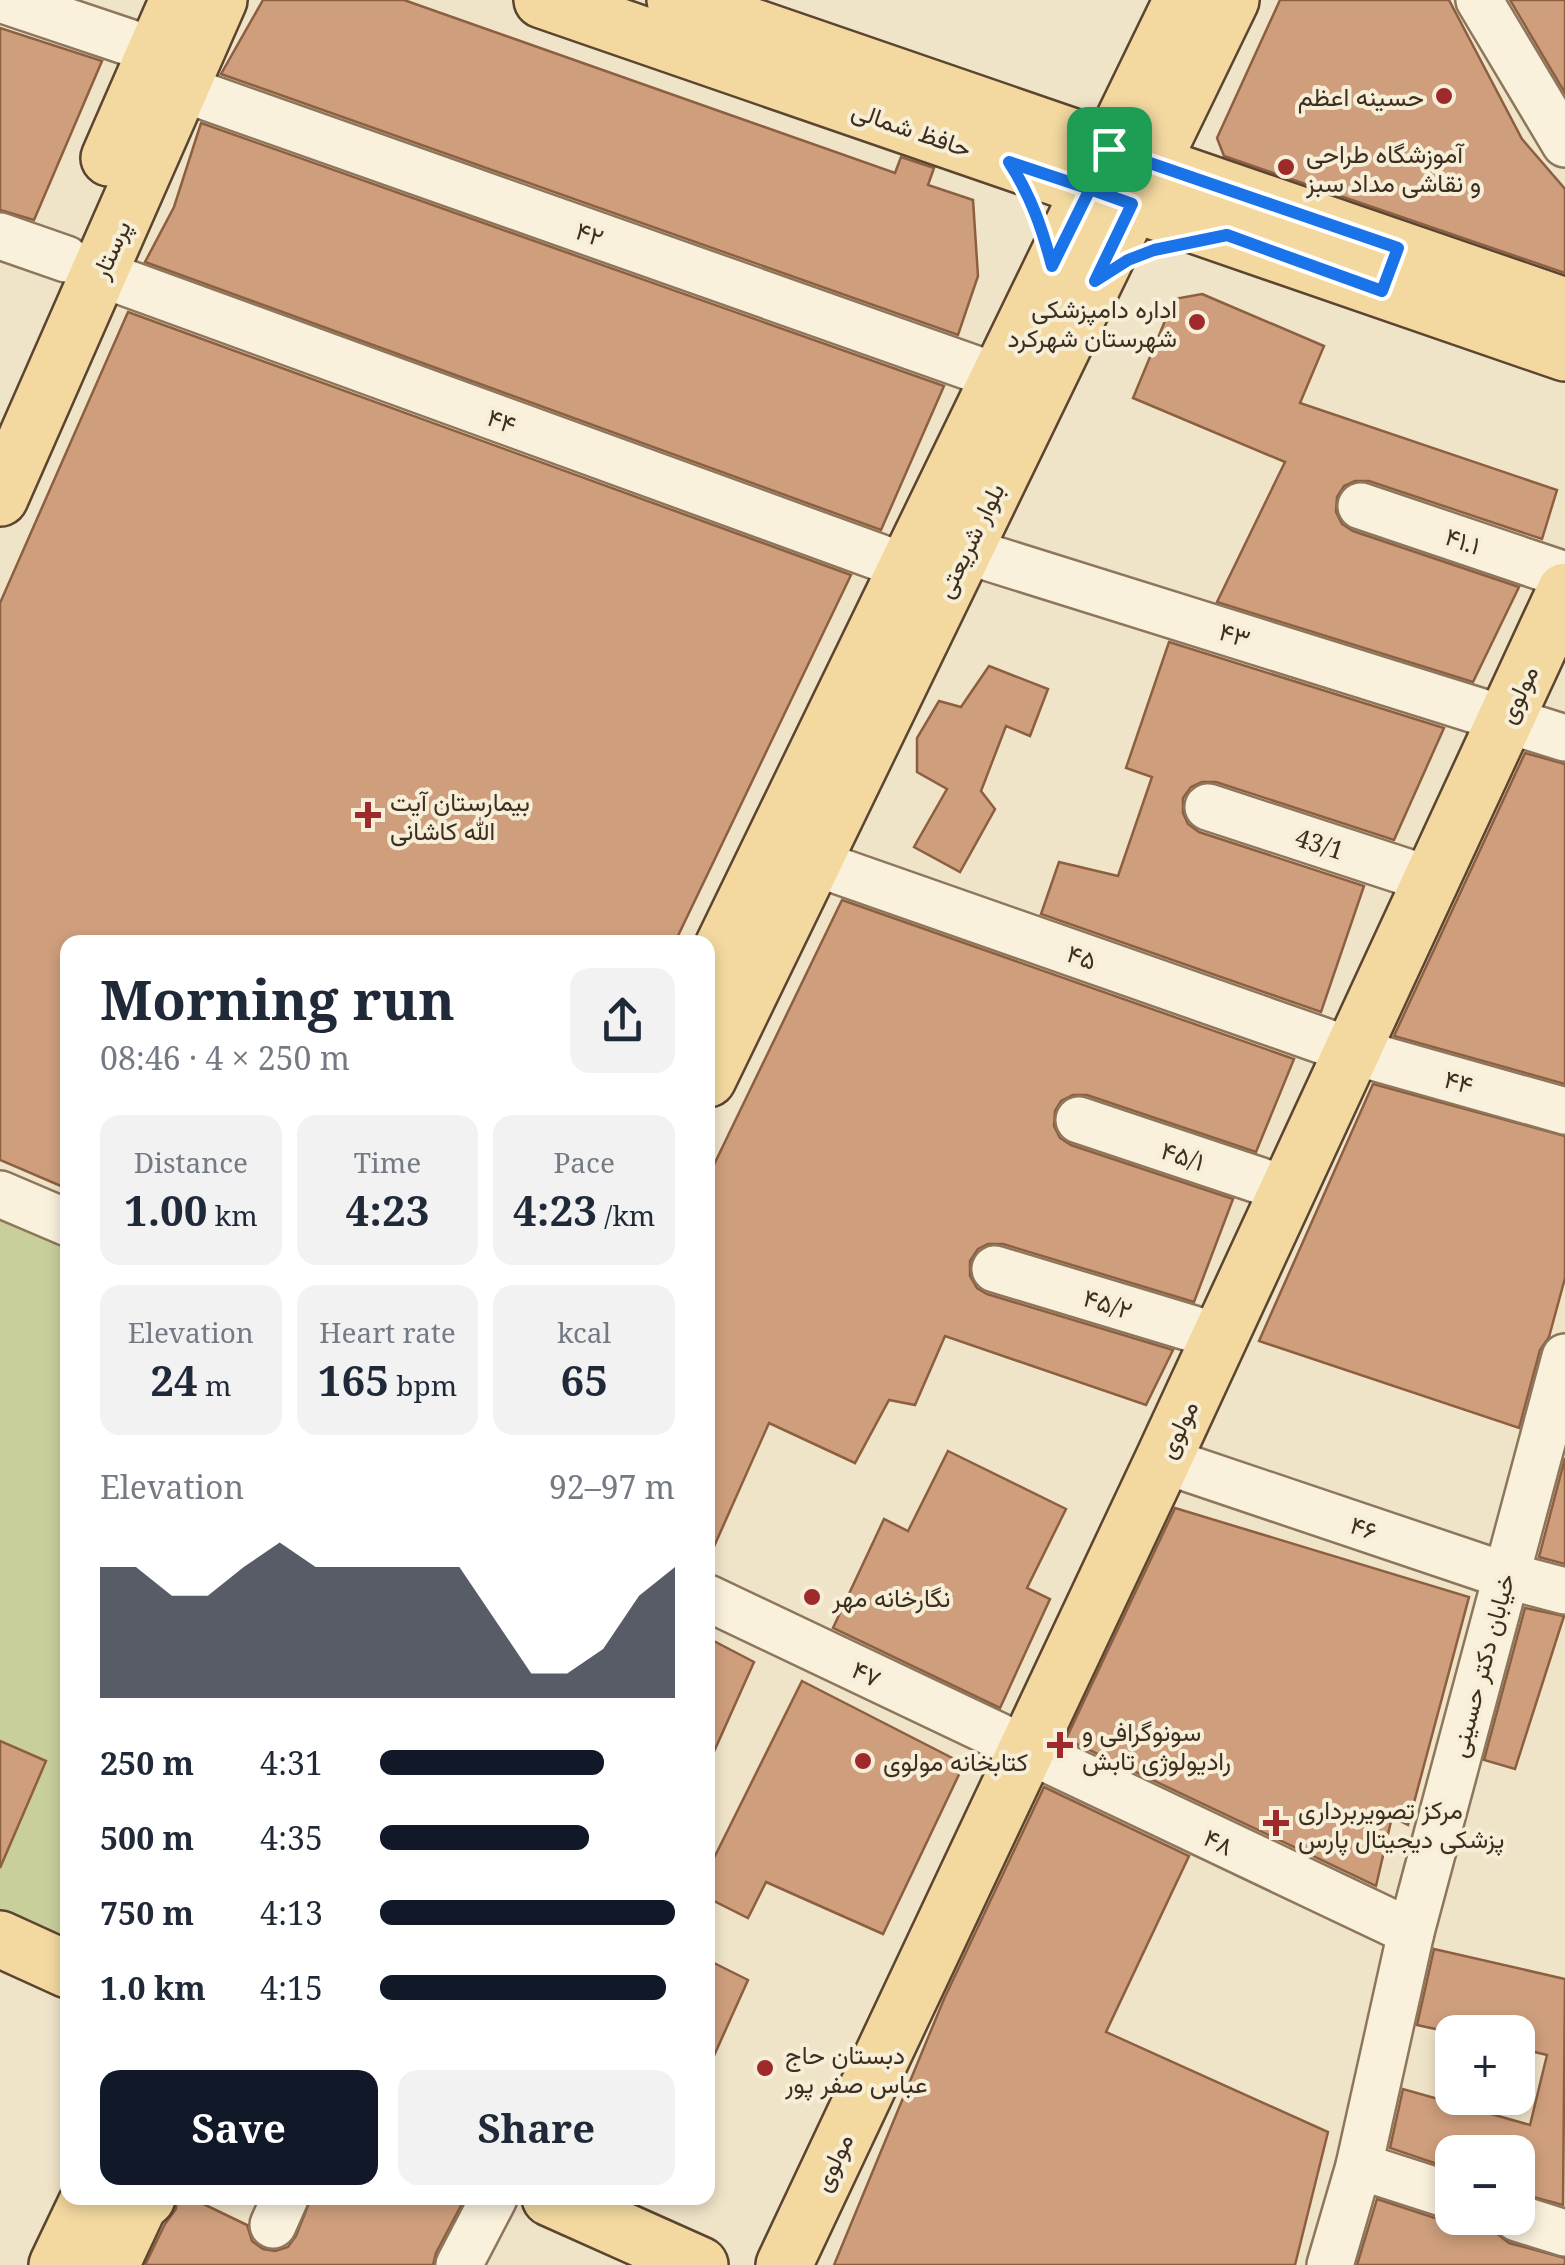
<!DOCTYPE html>
<meta charset="utf-8">
<style>
:root{--surface:#fff;--page:#f2f2f3;--text:#1f2937;--muted:#747a83;--accent:#111827}
body{margin:0;font-family:"Noto Serif",Vazirmatn,serif;background:var(--page);color:var(--text);height:100vh;display:flex;flex-direction:column;font-size:38px;white-space:nowrap}
*{box-sizing:border-box;margin:0}
p{font-size:32px;color:var(--muted)}
.icon{flex:none;width:55px;height:55px;fill:none;stroke:currentColor;stroke-width:2;stroke-linecap:round;stroke-linejoin:round}
.map{position:relative;flex:1;overflow:hidden}
.drawer{position:absolute;left:60px;top:935px;width:655px;height:1270px;display:flex;flex-direction:column;background:var(--surface);border-radius:20px;box-shadow:0 5px 15px #0003}
.drawer>*{flex:none}
.buttons{position:absolute;left:1435px;top:2015px;display:grid;gap:20px}
.buttons a{display:grid;place-items:center;width:100px;height:100px;border-radius:20px;background:var(--surface);box-shadow:0 5px 15px #0003;font-size:50px}
.pin{position:absolute;display:grid;place-items:center;width:85px;height:85px;color:#fff;margin:-42px;border-radius:20px;box-shadow:0 5px 15px #0006}
.round{display:grid;place-items:center;flex:none;width:105px;height:105px;border-radius:20px;background:var(--page)}
.summary{display:flex;align-items:center;justify-content:space-between;height:170px;padding:0 40px}
h1{font-size:55px;font-weight:700;line-height:75px}
.stats{display:grid;grid-template-columns:repeat(3,1fr);gap:15px;height:170px;padding:10px 40px}
.stats div{display:grid;align-content:center;border-radius:20px;background:var(--page);text-align:center}
.stats b{font-size:42px;font-weight:700}
.stats small{font-size:28px;font-weight:400}
.stats p{font-size:28px}
.chart{height:280px;padding:20px 40px}
.chart p{display:flex;justify-content:space-between}
.chart svg{width:100%;height:180px;margin-top:10px;fill:var(--accent);opacity:.7}
.cta{display:flex;gap:20px;margin-top:auto;padding:20px 40px}
.cta a{flex:1;height:115px;border-radius:20px;background:var(--accent);color:#fff;font-size:40px;font-weight:700;line-height:115px;text-align:center}
.cta a+a{background:var(--page);color:var(--text)}
ul{padding:0 40px;list-style:none;font-size:32px}
li{display:grid;grid-template-columns:160px 120px 1fr;align-items:center;height:75px}
li i{height:25px;border-radius:12px;background:var(--accent)}
.map>svg:first-child{display:block}
.green{fill:#c9cf9b}
.building{fill:#cf9f7d;stroke:#8d5f41;stroke-width:2.5}
.lines{fill:none;stroke-linecap:round;stroke-linejoin:round}
.minor-casing{stroke:#8d765c;stroke-width:50}
.major-casing{stroke:#5b4430;stroke-width:60}
.minor{stroke:#faf1dc;stroke-width:45}
.major{stroke:#f3d9a0;stroke-width:55}
.route-casing{stroke:#fff;stroke-width:20}
.route{stroke:#1a73e8;stroke-width:12}
.poi-dot{fill:#9e2a2b;stroke:#f7eed8;stroke-width:4}
.labels{text-anchor:middle;dominant-baseline:central;stroke-width:8;stroke-linejoin:round;paint-order:stroke}
.poi-label{font-size:25px;fill:#3d2e20;stroke:#f7eed8;text-anchor:start}
.street-label{font-size:25px;fill:#3d2e20;stroke:#f7eed8}
</style>
<div class="map">
<svg width="1565" height="2265" viewBox="0 0 1565 2265">
<rect width="100%" height="100%" fill="#f0e4c8"/>
<polygon class="green" points="0,1218 67,1247 67,1944 0,1913"/>
<g class="building">
<polygon points="263,0 404,0 895,173 901,157 934,168 928,185 973,200 978,276 958,335 221,74"/>
<polygon points="1280,0 1449,0 1522,139 1565,189 1565,273 1224,156 1217,138"/>
<polygon points="1510,0 1565,0 1565,93"/>
<polygon points="0,28 102,61 34,220 0,210"/>
<polygon points="201,123 944,386 881,530 145,262 174,207"/>
<polygon points="1202,294 1324,346 1300,403 1557,490 1542,539 1369,481 1355,481 1344,486 1337,497 1336,512 1342,524 1353,531 1519,587 1473,682 1217,602 1285,462 1133,398 1174,299"/>
<polygon points="128,312 851,575 675,942 68,942 68,1189 0,1160 0,603"/>
<polygon points="1169,642 1444,728 1394,840 1216,782 1202,782 1191,787 1183,798 1183,813 1188,824 1199,832 1364,886 1321,1012 1041,914 1059,862 1118,876 1152,777 1126,768"/>
<polygon points="989,666 1048,689 1030,736 1006,726 981,791 995,809 960,872 914,847 947,789 917,772 917,738 939,701 961,707"/>
<polygon points="1525,753 1565,764 1565,1084 1394,1036"/>
<polygon points="842,900 1294,1059 1256,1152 1087,1095 1073,1095 1061,1101 1055,1111 1054,1126 1060,1138 1071,1145 1233,1199 1194,1302 1003,1244 988,1244 978,1249 970,1261 970,1276 977,1288 987,1294 1173,1350 1146,1405 945,1336 915,1405 889,1400 855,1463 769,1423 708,1560 708,1177"/>
<polygon points="1373,1084 1565,1136 1565,1278 1549,1337 1540,1350 1519,1428 1259,1341"/>
<polygon points="948,1451 1066,1509 1027,1588 1050,1599 1000,1708 833,1628 884,1519 908,1531"/>
<polygon points="1565,1458 1565,1564 1539,1557"/>
<polygon points="1175,1508 1469,1597 1408,1825 1392,1817 1376,1886 1066,1739"/>
<polygon points="1525,1608 1564,1616 1515,1769 1484,1760"/>
<polygon points="708,1638 754,1662 708,1765"/>
<polygon points="802,1681 964,1764 883,1934 766,1882 748,1918 708,1898 708,1870"/>
<polygon points="0,1741 46,1761 0,1868"/>
<polygon points="1044,1787 1189,1856 1106,2032 1328,2132 1295,2265 834,2265 944,1999"/>
<polygon points="1434,1949 1565,1979 1563,2205 1518,2193 1518,2152 1452,2152 1452,2169 1390,2148 1403,2089 1530,2125 1547,2055 1518,2048 1518,2032 1449,2032 1417,2025"/>
<polygon points="708,1960 748,1980 708,2069"/>
<polygon points="177,2198 191,2198 247,2225 252,2241 263,2249 275,2251 288,2247 296,2236 311,2198 465,2198 436,2253 433,2265 145,2265 165,2224 176,2209"/>
<polygon points="1377,2199 1444,2221 1462,2220 1495,2232 1509,2243 1565,2258 1565,2265 1357,2265"/>
</g>
<g class="lines">
<g class="minor-casing">
<g id="minor">
<polyline points="3,0 155,51"/>
<polyline points="1479,0 1565,144"/>
<polyline points="181,88 998,377"/>
<polyline points="0,236 66,259"/>
<polyline points="99,273 906,567"/>
<polyline points="1361,506 1565,575"/>
<polyline points="964,550 1565,738"/>
<polyline points="1208,807 1431,880"/>
<polyline points="813,862 1352,1051 1565,1111"/>
<polyline points="1079,1120 1288,1190"/>
<polyline points="0,1194 68,1223"/>
<polyline points="995,1269 1220,1337"/>
<polyline points="1163,1460 1504,1575 1565,1591"/>
<polyline points="708,1598 1411,1932"/>
<polyline points="1359,2166 1452,2196"/>
<polyline points="1517,2218 1565,2233"/>
<polyline points="273,2225 285,2198"/>
<polyline points="459,2265 494,2198"/>
<polyline points="1330,2265 1359,2166 1411,1932 1565,1357"/>
</g>
</g>
<g class="major-casing">
<g id="major">
<polyline points="542,0 1565,353"/>
<polyline points="675,0 1565,306"/>
<polyline points="109,158 178,0"/>
<polyline points="0,498 219,0"/>
<polyline points="708,977 1182,0"/>
<polyline points="708,1079 1231,0"/>
<polyline points="0,1939 68,1970"/>
<polyline points="550,2198 700,2265"/>
<polyline points="57,2265 89,2198"/>
<polyline points="111,2265 139,2205 147,2198"/>
<polyline points="784,2265 1163,1460 1565,591"/>
</g>
</g>
<use href="#minor" class="minor"/>
<use href="#major" class="major"/>
</g>
<g class="lines">
<g class="route-casing">
<path id="route" d="M 1109,149 L 1090,189 L 1009,162 C 1031,196 1042,228 1052,266 L 1090,189 L 1132,204 L 1095,281 L 1128,260 L 1154,250 L 1227,235 L 1382,291 L 1398,248 L 1109,149"/>
</g>
<use href="#route" class="route"/>
</g>
<g class="poi-dot">
<circle cx="1444" cy="96" r="10"/>
<circle cx="1286" cy="167" r="10"/>
<circle cx="1197" cy="322" r="10"/>
<path d="M363 800h10v10h10v10h-10v10h-10v-10h-10v-10h10z"/>
<circle cx="812" cy="1597" r="10"/>
<path d="M1055 1730h10v10h10v10h-10v10h-10v-10h-10v-10h10z"/>
<circle cx="863" cy="1761" r="10"/>
<path d="M1271 1808h10v10h10v10h-10v10h-10v-10h-10v-10h10z"/>
<circle cx="765" cy="2068" r="10"/>
</g>
<g class="labels">
<g class="poi-label">
<text x="1424" y="96" text-anchor="end">حسینه اعظم</text>
<text x="1306" y="153">آموزشگاه طراحی<tspan x="1306" dy="29">و نقاشی مداد سبز</tspan></text>
<text x="1177" y="308" text-anchor="end">اداره دامپزشکی<tspan x="1177" dy="29">شهرستان شهرکرد</tspan></text>
<text x="390" y="801">بیمارستان آیت<tspan x="390" dy="29">الله کاشانی</tspan></text>
<text x="832" y="1597">نگارخانه مهر</text>
<text x="1082" y="1731">سونوگرافی و<tspan x="1082" dy="29">رادیولوژی تابش</tspan></text>
<text x="883" y="1761">کتابخانه مولوی</text>
<text x="1298" y="1809">مرکز تصویربرداری<tspan x="1298" dy="29">پزشکی دیجیتال پارس</tspan></text>
<text x="785" y="2054">دبستان حاج<tspan x="785" dy="29">عباس صفر پور</tspan></text>
</g>
<g class="street-label">
<text transform="translate(912 128) rotate(19)">حافظ شمالی</text>
<text transform="translate(590 233) rotate(19)">۴۲</text>
<text transform="translate(110 249) rotate(-66)">پرستار</text>
<text transform="translate(502 420) rotate(20)">۴۴</text>
<text transform="translate(969 540) rotate(-64)">بلوار شریعتی</text>
<text transform="translate(1463 540) rotate(19)">۴۱.۱</text>
<text transform="translate(1235 634) rotate(17)">۴۳</text>
<text transform="translate(1517 694) rotate(-65)">مولوی</text>
<text transform="translate(1320 843) rotate(18)">43/1</text>
<text transform="translate(1082 956) rotate(19)">۴۵</text>
<text transform="translate(1459 1081) rotate(16)">۴۴</text>
<text transform="translate(1183 1155) rotate(18)">۴۵/۱</text>
<text transform="translate(1108 1303) rotate(17)">۴۵/۲</text>
<text transform="translate(1177 1429) rotate(-65)">مولوی</text>
<text transform="translate(1364 1527) rotate(19)">۴۶</text>
<text transform="translate(1481 1665) rotate(-75)">خیابان دکتر حسینی</text>
<text transform="translate(867 1673) rotate(25)">۴۷</text>
<text transform="translate(1219 1841) rotate(26)">۴۸</text>
<text transform="translate(832 2162) rotate(-65)">مولوی</text>
</g>
</g>
</svg>
<div class="buttons">
<a>+</a>
<a>−</a>
</div>
<div class="pin" style="left:1109px;top:149px;background:#1e9e55"><svg class="icon" aria-label="arrive" viewBox="0 0 24 24"><path d="M6 21V4h12l-3 4 3 4H6"/></svg></div>
<section class="drawer">
<div class="summary"><div><h1>Morning run</h1><p>08:46 · 4 × 250 m</p></div><a class="round"><svg class="icon" aria-label="share" viewBox="0 0 24 24"><path d="M12 15V3M7 8l5-5 5 5M5 13v7h14v-7"/></svg></a></div>
<div class="stats">
<div><p>Distance</p><b>1.00<small> km</small></b></div>
<div><p>Time</p><b>4:23</b></div>
<div><p>Pace</p><b>4:23<small> /km</small></b></div>
</div>
<div class="stats">
<div><p>Elevation</p><b>24<small> m</small></b></div>
<div><p>Heart rate</p><b>165<small> bpm</small></b></div>
<div><p>kcal</p><b>65</b></div>
</div>
<div class="chart"><p><span>Elevation</span>92–97 m</p>
<svg viewBox="0 0 160 44" preserveAspectRatio="none"><path d="M0 44V12L10 12L20 19L30 19L40 12L50 6L60 12L70 12L80 12L90 12L100 12L110 25L120 38L130 38L140 32L150 19L160 12V44z"/></svg>
</div>
<ul>
<li><b>250 m</b>4:31<i style="width:76%"></i></li>
<li><b>500 m</b>4:35<i style="width:71%"></i></li>
<li><b>750 m</b>4:13<i style="width:100%"></i></li>
<li><b>1.0 km</b>4:15<i style="width:97%"></i></li>
</ul>
<div class="cta"><a>Save</a><a>Share</a></div>
</section>
</div>
